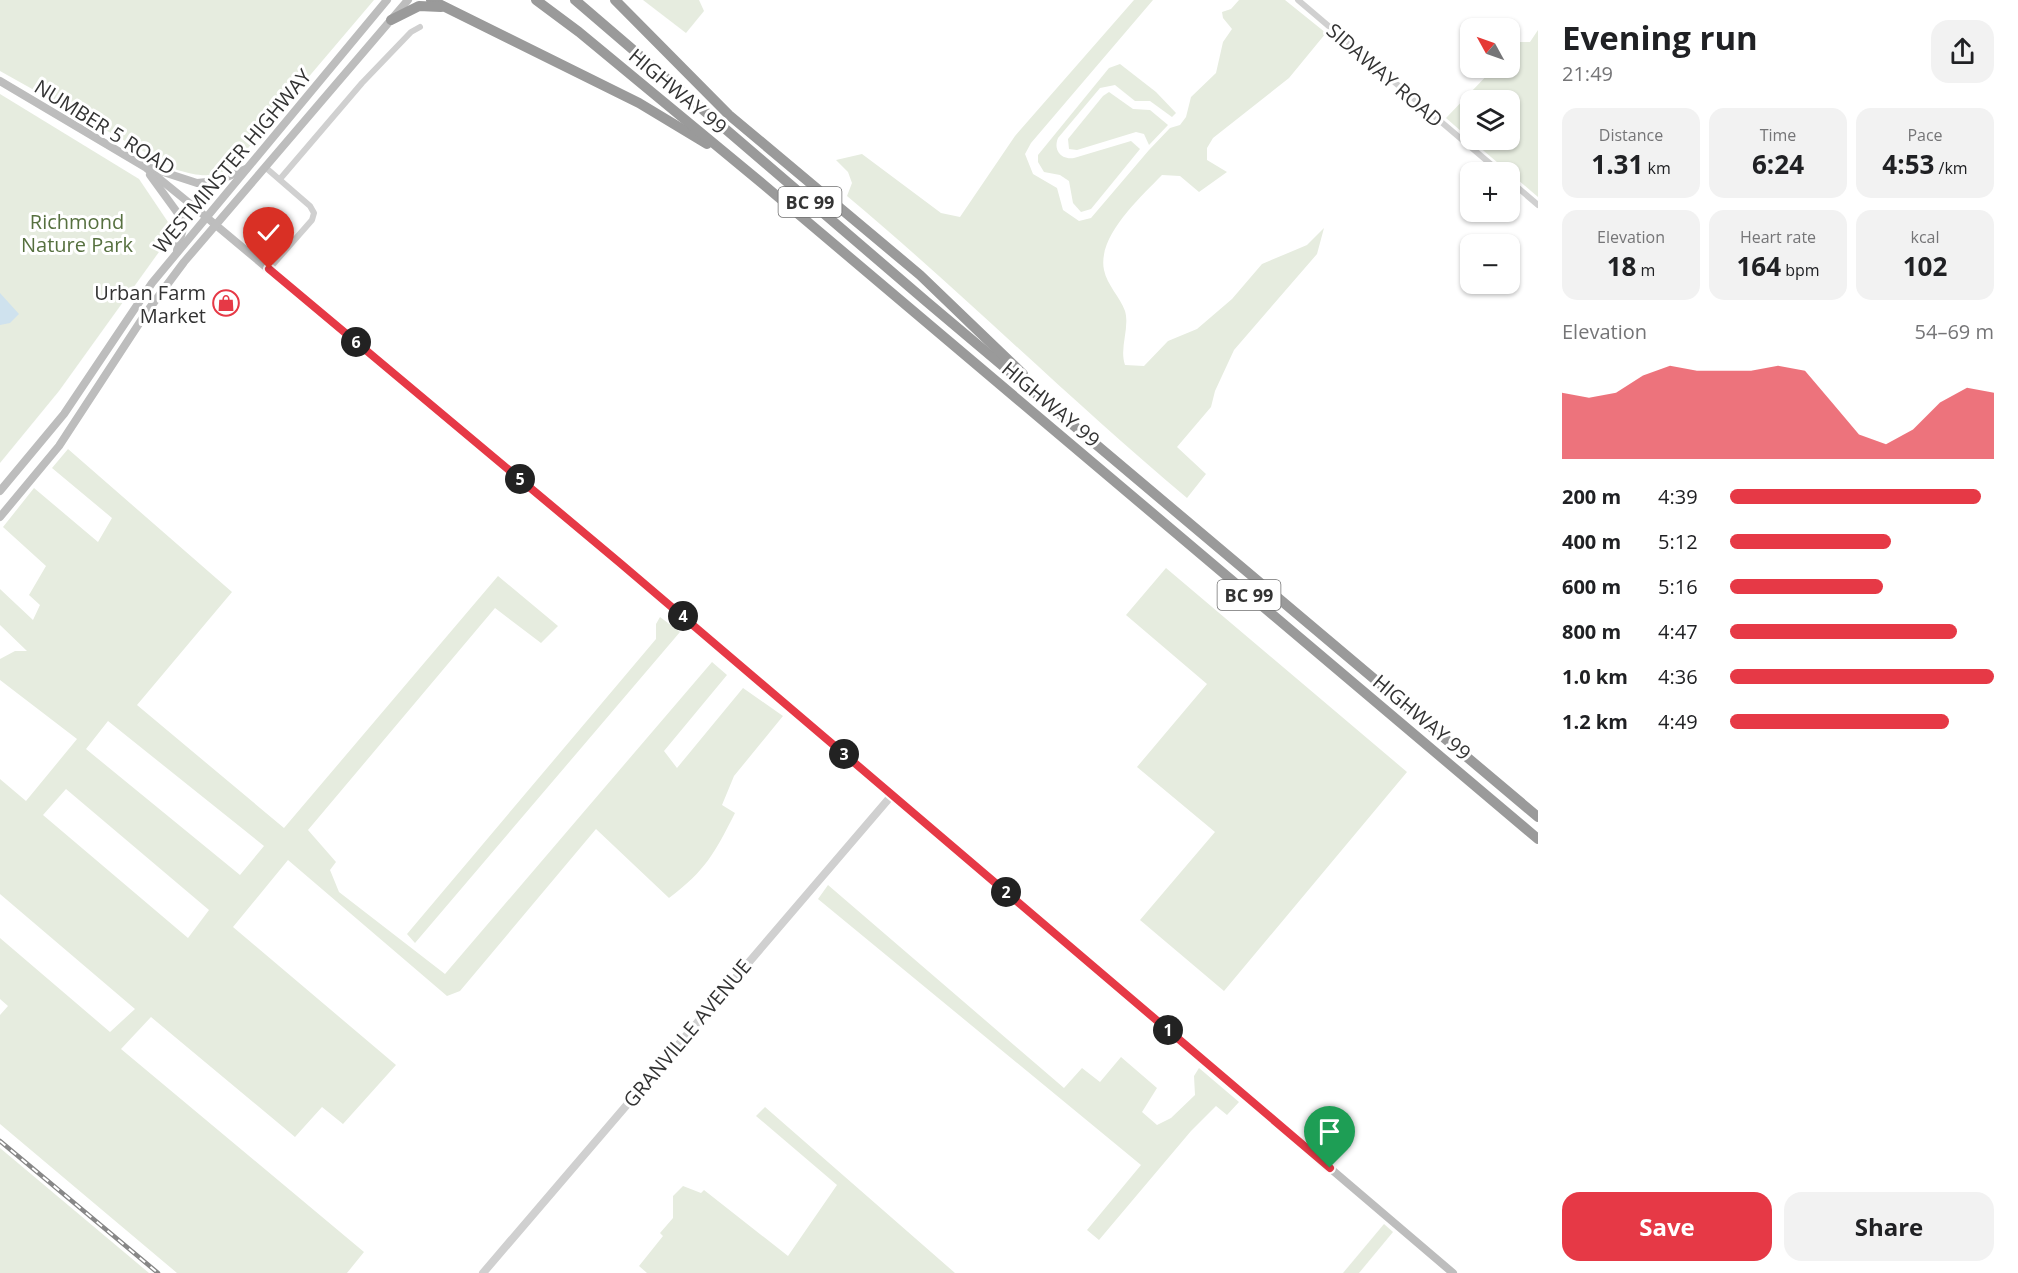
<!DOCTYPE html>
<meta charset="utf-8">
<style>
:root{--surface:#fff;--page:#f2f2f2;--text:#202124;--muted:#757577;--accent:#e63946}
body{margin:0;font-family:"Open Sans",sans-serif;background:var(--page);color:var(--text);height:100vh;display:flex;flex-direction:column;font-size:22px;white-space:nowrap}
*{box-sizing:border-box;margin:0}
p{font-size:20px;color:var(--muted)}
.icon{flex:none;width:33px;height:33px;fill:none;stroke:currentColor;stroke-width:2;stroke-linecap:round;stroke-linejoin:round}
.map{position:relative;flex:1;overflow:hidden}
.details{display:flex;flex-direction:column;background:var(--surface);width:480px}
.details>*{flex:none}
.needle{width:39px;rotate:310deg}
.buttons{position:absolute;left:1460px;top:18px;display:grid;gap:12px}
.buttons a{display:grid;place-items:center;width:60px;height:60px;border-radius:12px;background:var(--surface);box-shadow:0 2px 4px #0004;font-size:30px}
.pin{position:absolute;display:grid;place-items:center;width:51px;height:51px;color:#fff;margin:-62px -26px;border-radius:50% 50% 50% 0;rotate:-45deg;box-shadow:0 0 6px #0007}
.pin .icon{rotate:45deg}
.km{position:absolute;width:30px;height:30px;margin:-15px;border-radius:50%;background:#222;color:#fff;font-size:16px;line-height:30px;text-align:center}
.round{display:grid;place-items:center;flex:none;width:63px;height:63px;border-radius:18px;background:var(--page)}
.head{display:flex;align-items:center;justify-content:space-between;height:102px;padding:0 24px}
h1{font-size:33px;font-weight:700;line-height:45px}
.figures{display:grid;grid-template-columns:repeat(3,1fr);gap:9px;height:102px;padding:6px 24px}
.figures div{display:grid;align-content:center;border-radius:15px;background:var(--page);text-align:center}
.figures b{font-size:26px;font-weight:700}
.figures small{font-size:16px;font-weight:400}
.figures p{font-size:16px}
.chart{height:168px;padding:12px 24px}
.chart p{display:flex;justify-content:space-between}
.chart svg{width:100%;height:108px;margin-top:6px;fill:var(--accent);opacity:.7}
.action{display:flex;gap:12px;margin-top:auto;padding:12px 24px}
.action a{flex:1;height:69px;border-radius:18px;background:var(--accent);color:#fff;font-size:24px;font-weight:700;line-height:69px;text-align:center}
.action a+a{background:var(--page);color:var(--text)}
ul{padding:0 24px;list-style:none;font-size:20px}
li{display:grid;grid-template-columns:96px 72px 1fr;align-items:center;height:45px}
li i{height:15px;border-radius:8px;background:var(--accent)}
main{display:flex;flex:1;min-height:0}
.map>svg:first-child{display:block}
.green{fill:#e6ecdf;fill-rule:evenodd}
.water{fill:#cfe2ee}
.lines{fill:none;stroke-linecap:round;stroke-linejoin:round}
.minor{stroke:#d0d0d0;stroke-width:6}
.tertiary{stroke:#d0d0d0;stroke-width:8}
.secondary{stroke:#bdbdbd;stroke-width:8}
.motorway{stroke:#9a9a9a;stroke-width:10}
.rail-casing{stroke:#888;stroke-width:4.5}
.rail{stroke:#fff;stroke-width:2;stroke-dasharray:7;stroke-linecap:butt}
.route-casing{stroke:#fff;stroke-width:12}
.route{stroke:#e63946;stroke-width:8}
.labels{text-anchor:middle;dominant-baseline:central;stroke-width:6;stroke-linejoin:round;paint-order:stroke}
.shield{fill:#fff;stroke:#707070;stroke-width:1.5}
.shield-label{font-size:18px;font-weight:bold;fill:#333}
.street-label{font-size:20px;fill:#333;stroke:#fff}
.park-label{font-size:20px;fill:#56703f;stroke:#fff}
.poi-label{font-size:20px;fill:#333;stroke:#fff;text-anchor:end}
</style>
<main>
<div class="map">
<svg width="1538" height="1273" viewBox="0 0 1538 1273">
<rect width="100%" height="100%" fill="#fff"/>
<g class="green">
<path d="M 0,0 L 374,0 L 232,167 C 212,179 199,176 177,170 L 0,71 Z"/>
<polygon points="643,0 699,0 704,11 686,33"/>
<path d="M 1134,0 L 1153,0 L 1031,143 L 1025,154 L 1033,174 L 1057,188 L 1063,210 L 1079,221 L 1091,218 L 1149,150 L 1170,128 L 1180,125 L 1186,117 L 1191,97 L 1216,73 L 1223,42 L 1232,29 L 1223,18 L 1222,12 L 1231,9 L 1239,0 L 1285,0 L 1326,33 L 1289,78 L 1213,138 L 1207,148 L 1207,160 L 1227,172 L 1199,192 L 1180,176 L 1162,175 C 1140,198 1097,236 1104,270 C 1107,285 1120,297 1125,311 C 1130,328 1119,348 1125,365 L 1144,366 L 1168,341 L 1197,329 L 1232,299 L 1262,264 L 1307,245 L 1324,228 L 1317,254 L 1234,350 L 1215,391 L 1211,407 L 1177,447 L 1206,474 L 1187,498 C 1071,401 963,293 847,196 L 852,183 L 848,172 L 836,160 L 862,154 L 941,213 L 960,217 L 1015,136 Z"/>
<polygon points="1538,30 1538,197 1471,140 1509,140 1509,100 1470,100 1470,139 1446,118 1494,68 1509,68 1509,51 1518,42 1530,42"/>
<path d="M 1120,64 L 1156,92 L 1176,113 L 1172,117 L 1150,101 L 1135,101 L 1115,85 L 1100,88 L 1058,138 C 1053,150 1061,160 1074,158 L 1131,141 L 1140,149 L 1091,209 L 1081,212 L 1073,203 L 1069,181 L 1060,175 L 1044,172 L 1038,162 L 1038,155 L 1109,68 Z"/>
<polygon points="1109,92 1133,109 1150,110 1168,125 1149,145 1144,134 1136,132 1077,150 1069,149 1068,139 1103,96"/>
<polygon points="0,94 139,179 174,231 59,391 0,463"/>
<path d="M 68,449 L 232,592 L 137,705 L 284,828 L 498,576 L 558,626 L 541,643 L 495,608 L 308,830 L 336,862 L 330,870 L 339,892 L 445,974 L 712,662 L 727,675 L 664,751 L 677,768 L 743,688 L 783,716 L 734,776 L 722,805 L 735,813 C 714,854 706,870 669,898 L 596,829 L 460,991 L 447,996 L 288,860 L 233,927 L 396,1065 L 343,1124 L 322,1107 L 295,1137 L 151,1017 L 121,1049 L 364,1252 L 347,1273 L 177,1273 L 0,1124 L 0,1015 L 8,1006 L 0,999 L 0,938 L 110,1032 L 135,1009 L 0,894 L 0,779 L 26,801 L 77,739 L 0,680 L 0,659 L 15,651 L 27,651 L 0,625 L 0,589 L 33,620 L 40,605 L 29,595 L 46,566 L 3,527 L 34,488 L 98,542 L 112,518 L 52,468 ZM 108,721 L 264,846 L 240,875 L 86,749 ZM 66,789 L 209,910 L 188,938 L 43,815 Z"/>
<polygon points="1166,568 1407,772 1224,991 1140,920 1215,832 1137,767 1207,684 1126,615"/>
<polygon points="660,617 680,632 415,943 407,934 656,639 656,624"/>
<polygon points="828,885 1064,1088 1082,1068 1100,1082 1121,1057 1157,1088 1142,1112 1157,1125 1171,1118 1195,1095 1194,1076 1199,1068 1239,1102 1227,1115 1216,1106 1191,1131 1099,1240 1087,1230 1141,1165 818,899"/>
<polygon points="765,1107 955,1273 647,1273 639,1266 663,1236 660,1233 673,1218 673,1196 683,1186 701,1193 704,1190 788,1256 837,1185 756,1116"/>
<polygon points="0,1148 149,1273 0,1273"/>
<polygon points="1384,1224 1393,1232 1359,1273 1343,1273"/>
</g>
<polygon class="water" points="0,293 19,314 10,323 0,325"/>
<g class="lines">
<g class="minor">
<polyline points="1298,0 1500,172"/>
<polyline points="265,167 310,206 314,213 312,220 269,269"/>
<polyline points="280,179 362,83 411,32 420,27"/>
<polyline points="1509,180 1538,205"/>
</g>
<polyline class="tertiary" points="483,1273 892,795"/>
<g class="secondary">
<polyline points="0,81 145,167 199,211 620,563 1453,1273"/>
<polyline points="151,168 197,183 217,181 246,169"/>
<polyline points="150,175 182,219 183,229 177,250"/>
<polyline points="0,491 64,414 152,283 387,0"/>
<polyline points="0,517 59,446 146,313 184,262 408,0"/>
</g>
<g class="motorway">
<polyline points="431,0 639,103 707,144"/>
<polyline points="536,0 579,32 764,185 1538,839"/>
<polyline points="575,0 927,302 1538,817"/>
<polyline points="615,0 729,115 920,275 1023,374"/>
<polyline points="391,20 419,6 441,7"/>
</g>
<g class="rail-casing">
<polyline id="rail" points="0,1141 158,1273"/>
</g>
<use href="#rail" class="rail"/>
</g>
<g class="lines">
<g class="route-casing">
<polyline id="route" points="269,269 620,563 1330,1168"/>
</g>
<use href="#route" class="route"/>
</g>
<defs>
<g id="shop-ring" transform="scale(1.35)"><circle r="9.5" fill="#fff" stroke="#e63946" stroke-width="1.5"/><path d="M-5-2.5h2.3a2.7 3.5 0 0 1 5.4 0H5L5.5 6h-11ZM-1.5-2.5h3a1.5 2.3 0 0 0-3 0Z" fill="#e63946"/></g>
</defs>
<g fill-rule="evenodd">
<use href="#shop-ring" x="226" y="303"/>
</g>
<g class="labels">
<g class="shield">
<rect x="778.5" y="187" width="63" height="30" rx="4.5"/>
<rect x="1217.5" y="580" width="63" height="30" rx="4.5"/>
</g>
<g class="shield-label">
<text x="810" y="202">BC 99</text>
<text x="1249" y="595">BC 99</text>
</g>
<g class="street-label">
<text transform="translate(1385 75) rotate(41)">SIDAWAY ROAD</text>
<text transform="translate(678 91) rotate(40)">HIGHWAY 99</text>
<text transform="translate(105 127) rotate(32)">NUMBER 5 ROAD</text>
<text transform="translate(232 161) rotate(-50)">WESTMINSTER HIGHWAY</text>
<text transform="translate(1051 404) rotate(40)">HIGHWAY 99</text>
<text transform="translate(1422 717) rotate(40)">HIGHWAY 99</text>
<text transform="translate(687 1033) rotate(-50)">GRANVILLE AVENUE</text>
</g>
<g class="park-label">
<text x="77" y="221">Richmond<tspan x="77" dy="23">Nature Park</tspan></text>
</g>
<g class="poi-label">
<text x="206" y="292">Urban Farm<tspan x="206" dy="23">Market</tspan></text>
</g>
</g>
</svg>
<div class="buttons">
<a><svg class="needle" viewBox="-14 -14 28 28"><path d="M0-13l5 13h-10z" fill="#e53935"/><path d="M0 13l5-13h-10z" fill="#757577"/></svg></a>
<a><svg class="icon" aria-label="layers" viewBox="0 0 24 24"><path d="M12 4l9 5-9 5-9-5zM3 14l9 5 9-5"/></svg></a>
<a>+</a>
<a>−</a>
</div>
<div class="pin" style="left:1330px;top:1168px;background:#1e9e55"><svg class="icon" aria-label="arrive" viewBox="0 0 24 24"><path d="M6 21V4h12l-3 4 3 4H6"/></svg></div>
<div class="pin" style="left:269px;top:269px;background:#d93025"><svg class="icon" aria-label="check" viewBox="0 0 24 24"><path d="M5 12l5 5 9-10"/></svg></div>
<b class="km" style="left:1168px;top:1030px">1</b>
<b class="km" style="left:1006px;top:892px">2</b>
<b class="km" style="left:844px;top:754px">3</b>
<b class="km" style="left:683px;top:616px">4</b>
<b class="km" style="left:520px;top:479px">5</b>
<b class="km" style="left:356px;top:342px">6</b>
</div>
<section class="details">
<div class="head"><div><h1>Evening run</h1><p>21:49</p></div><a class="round"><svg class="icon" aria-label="share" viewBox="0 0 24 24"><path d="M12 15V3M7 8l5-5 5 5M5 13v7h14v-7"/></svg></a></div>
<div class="figures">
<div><p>Distance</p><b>1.31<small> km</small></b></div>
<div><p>Time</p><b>6:24</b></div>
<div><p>Pace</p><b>4:53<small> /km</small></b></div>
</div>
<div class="figures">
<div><p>Elevation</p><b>18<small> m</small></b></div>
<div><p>Heart rate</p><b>164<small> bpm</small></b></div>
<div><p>kcal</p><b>102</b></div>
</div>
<div class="chart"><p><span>Elevation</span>54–69 m</p>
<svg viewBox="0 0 160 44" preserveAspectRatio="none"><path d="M0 44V17L10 19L20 17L30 10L40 6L50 8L60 8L70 8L80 6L90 8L100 21L110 34L120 38L130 32L140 21L150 15L160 17V44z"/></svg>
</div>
<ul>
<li><b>200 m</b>4:39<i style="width:95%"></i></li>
<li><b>400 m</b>5:12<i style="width:61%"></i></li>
<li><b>600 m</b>5:16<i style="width:58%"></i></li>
<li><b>800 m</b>4:47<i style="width:86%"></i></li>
<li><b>1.0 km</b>4:36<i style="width:100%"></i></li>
<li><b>1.2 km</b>4:49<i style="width:83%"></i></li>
</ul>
<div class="action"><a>Save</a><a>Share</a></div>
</section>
</main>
